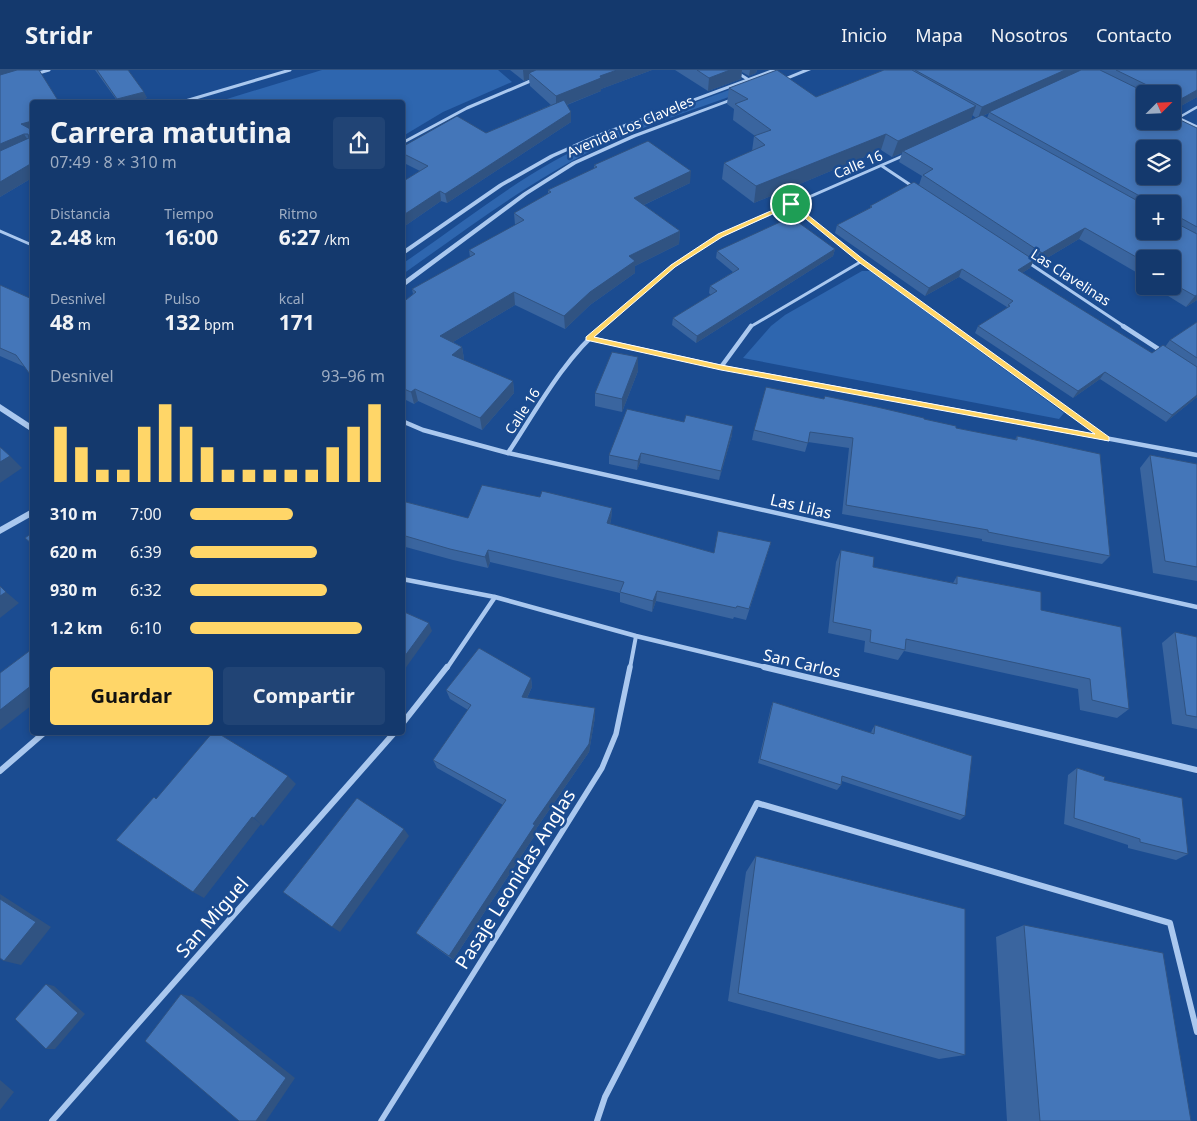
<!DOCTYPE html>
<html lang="es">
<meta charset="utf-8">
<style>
:root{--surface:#14396d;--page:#214475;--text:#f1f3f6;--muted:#9dacc2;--line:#335380;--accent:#ffd668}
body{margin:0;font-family:"Noto Sans",sans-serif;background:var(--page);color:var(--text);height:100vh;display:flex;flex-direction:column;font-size:19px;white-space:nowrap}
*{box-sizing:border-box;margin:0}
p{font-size:16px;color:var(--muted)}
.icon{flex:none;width:28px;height:28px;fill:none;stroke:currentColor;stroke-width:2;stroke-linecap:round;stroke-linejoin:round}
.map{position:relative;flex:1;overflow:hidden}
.side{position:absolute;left:30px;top:30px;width:375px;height:635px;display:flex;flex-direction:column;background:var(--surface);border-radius:5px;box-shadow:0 2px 8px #0003,0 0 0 1px var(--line)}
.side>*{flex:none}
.needle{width:32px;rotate:66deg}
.controls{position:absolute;left:1136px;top:15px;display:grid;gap:10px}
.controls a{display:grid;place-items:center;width:45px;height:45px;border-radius:5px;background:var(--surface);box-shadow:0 2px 8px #0003,0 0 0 1px var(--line);font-size:25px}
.pin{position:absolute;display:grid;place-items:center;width:42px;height:42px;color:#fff;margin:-21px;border:2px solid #fff;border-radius:50%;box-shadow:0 1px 5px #0007}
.round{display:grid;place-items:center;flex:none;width:52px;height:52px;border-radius:5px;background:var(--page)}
.head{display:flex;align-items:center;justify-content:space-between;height:85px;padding:0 20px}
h1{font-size:28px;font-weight:700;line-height:38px}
.metrics{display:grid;grid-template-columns:repeat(3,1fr);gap:8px;height:85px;padding:5px 20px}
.metrics div{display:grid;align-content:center}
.metrics b{font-size:21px;font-weight:700}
.metrics small{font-size:14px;font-weight:400}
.metrics p{font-size:14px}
.chart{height:140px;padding:10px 20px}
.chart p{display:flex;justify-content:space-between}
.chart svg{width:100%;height:90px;margin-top:5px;stroke:var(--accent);stroke-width:6}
.button{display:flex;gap:10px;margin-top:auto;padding:10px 20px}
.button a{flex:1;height:58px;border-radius:5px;background:var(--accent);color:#111;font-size:20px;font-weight:700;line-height:58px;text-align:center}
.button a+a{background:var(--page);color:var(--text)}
ul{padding:0 20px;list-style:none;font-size:16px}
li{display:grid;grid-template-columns:80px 60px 1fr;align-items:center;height:38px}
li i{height:12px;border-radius:6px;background:var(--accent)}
header{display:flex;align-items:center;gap:30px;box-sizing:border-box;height:70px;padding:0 25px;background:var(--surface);border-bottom:1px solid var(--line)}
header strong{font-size:24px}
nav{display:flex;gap:28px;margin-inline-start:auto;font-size:18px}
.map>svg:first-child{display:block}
.green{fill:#2e66af}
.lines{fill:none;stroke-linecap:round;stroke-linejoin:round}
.service{stroke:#aac8ef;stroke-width:2.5}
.pedestrian-far1{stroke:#aac8ef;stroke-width:4}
.pedestrian{stroke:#aac8ef;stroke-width:5.5}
.minor-far2{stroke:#aac8ef;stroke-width:3}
.minor-far1{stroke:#aac8ef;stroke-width:4.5}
.minor{stroke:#aac8ef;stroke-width:6}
.tertiary{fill:#aac8ef;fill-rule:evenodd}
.wall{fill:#3a659f;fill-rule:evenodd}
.shaded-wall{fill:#305382}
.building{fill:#4476b9;stroke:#305382;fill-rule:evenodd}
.route{fill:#ffd668;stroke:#fff;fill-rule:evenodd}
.labels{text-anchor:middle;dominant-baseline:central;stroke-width:5;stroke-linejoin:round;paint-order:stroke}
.far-street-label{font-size:14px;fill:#fff;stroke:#1b4c91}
.street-label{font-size:16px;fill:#fff;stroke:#1b4c91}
.near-street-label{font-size:19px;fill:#fff;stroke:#1b4c91}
</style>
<header>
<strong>Stridr</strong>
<nav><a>Inicio</a><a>Mapa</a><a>Nosotros</a><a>Contacto</a></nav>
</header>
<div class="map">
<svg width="1197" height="1051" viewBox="0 0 1197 1051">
<rect width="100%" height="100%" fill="#1b4c91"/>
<g class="green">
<polygon points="322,0 498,0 512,12 443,42 403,66 402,32 217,32"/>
<path d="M 737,17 L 745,21 C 691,41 634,58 583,85 C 519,119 461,163 403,204 L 402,194 C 452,160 501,121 554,91 C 611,60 676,40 737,17 Z"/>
<polygon points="862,201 871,201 1064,343 1059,349 743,288 771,256 785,245"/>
</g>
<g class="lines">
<polyline class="service" points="1178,48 1197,37"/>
<polyline class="pedestrian-far1" points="630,598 636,566"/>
<polyline class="pedestrian" points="381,1051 602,698 616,664 630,597"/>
<g class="minor-far2">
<polyline points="733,0 752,12"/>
<polyline points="35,4 49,0"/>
<polyline points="182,32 290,0"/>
<polyline points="1172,45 1197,57"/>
<polyline points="402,73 467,38 535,9"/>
<polyline points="882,96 915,118"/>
<polyline points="791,134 862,191 952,257"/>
<polyline points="0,161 32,175"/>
<polyline points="1026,191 1125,257"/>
<polyline points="602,257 673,196 720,166 905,85"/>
<polyline points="750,257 862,191"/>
</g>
<g class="minor-far1">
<polyline points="951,256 1105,368"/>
<polyline points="1123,256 1163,282"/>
<polyline points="589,268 721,297 1197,385"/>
<polyline points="721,297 751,256"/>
<polyline points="402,351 423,360 508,383 1197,537"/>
<path d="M 508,383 C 537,339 563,290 603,256"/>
<polyline points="402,509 495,527 636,566 769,598"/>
<polyline points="447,598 495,527"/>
</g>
<g class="minor">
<polyline points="764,597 1197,700"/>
<polyline points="402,654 447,597"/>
<polyline points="0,701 45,662"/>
<polyline points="52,1051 395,662"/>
<polyline points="597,1051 605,1027 757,733 1170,853 1197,962"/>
</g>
<g class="tertiary">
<polygon points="770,0 778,0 599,67 554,87 503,116 402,186 402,181 499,114 550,85 595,65"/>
<polygon points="803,0 811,0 779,13 774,12"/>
<polygon points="735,27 740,28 636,67 576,94 527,125 402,218 402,212 523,123 572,92 632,65"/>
<polygon points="0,334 32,355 32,361 29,360 0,341"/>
<polygon points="32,439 32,446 0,464 0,457"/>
</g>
</g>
<g class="wall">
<polygon points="0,0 32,32 32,108 0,127"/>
<polygon points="95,0 128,0 147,28 133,32 118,32"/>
<polygon points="510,0 652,0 601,19 601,21 567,35 571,52 447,133 441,131 402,158 402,112 420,101 402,92 402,77 486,63 551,35 530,16 529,9 524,11"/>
<polygon points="675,0 757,0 756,3 749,6 742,2 741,9 708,21"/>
<path d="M 884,0 L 1197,0 L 1197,27 L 1172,41 L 1172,24 L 1145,51 L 1197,58 L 1197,230 L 1186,237 L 1152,216 L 1172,216 L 1172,189 L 1145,189 L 1145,212 L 1138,208 L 1141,205 L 1079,169 L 1037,194 L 1033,192 L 1030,198 L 1022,203 L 1152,283 L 1165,277 L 1170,270 L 1197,252 L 1197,327 L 1166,352 L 1100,309 L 1073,328 L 975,263 L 978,256 L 1006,239 L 1007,237 L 959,207 L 925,226 L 835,163 L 837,155 L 870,138 L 870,136 L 919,115 L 922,106 L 899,92 L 902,83 L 892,87 L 881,80 L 754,133 L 722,109 L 724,93 L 752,81 L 754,66 L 755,66 L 733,50 L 734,39 L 727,34 L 729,18 L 816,27 ZM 989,43 L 987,48 L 983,46 ZM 972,45 L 976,48 L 971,50 ZM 1145,134 L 1172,134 L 1145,161 Z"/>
<polygon points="594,95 690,113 644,135 680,161 679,174 635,196 635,203 590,235 565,259 515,235 453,272 462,277 464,289 463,290 513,311 514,323 482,360 418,331 414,334 402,328 402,233 413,224 412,219 470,187 469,180 515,155 514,143 548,124 548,120 594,99"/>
<polygon points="835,179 833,186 696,273 672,255 673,248 711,225 709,223 710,216 733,202 716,188 717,181"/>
<polygon points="0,215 25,297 0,286"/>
<polygon points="638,287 638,301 622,342 595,336 595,323"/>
<polygon points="924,349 956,358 1015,370 1017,366 1110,486 1102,494 982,471 982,469 842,444 849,378 808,372 805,382 752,370 754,360"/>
<polygon points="732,365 719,410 640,393 637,400 609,394 609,385"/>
<polygon points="1150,385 1197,394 1197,511 1153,503 1140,398"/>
<polygon points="540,427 612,438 611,450 610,454 714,483 771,472 746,550 734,547 733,549 656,531 652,542 620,532 620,523 490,492 488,498 453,490 402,476 402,431 468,448"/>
<polygon points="841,480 873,497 953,513 957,506 1041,540 1129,639 1117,648 1080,640 1078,619 904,581 898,590 864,582 865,571 828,563 836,492"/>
<polygon points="1175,562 1197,567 1197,659 1172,654 1162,573"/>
<polygon points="531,608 532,617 527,628 595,638 595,647 589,682 536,759 537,762 453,890 421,867 416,863 503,735 437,698 433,690 468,640 450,629 446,620"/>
<polygon points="773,632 871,663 872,660 875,655 965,746 960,750 842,711 841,715 837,720 758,693 771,637"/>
<polygon points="1077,698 1104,710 1188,784 1176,790 1128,778 1128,775 1064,754 1068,705"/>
<polygon points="756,786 965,985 939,989 728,931 746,802"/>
<polygon points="1024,855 1191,1051 1007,1051 996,867"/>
</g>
<g class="shaded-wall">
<polygon points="0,0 36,0 0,10"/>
<polygon points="523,0 551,0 529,3 529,9 524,11"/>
<polygon points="617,0 652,0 601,19 601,21 556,39 556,26 600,6"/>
<polygon points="730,0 742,0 741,9 708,21 709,8"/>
<polygon points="750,0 757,0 756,3 749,6"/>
<polygon points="1065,0 1084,0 989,42 989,43 978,48 982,37"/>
<polygon points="1197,20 1197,27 1172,41 1172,34"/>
<polygon points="144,22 147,28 133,32 118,32 117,29"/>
<polygon points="976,36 970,52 903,81 902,83 892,87 898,71"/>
<polygon points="571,42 571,52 447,133 445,124"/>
<polygon points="32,51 32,64 21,54"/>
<polygon points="24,64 31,75 0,88 0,74"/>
<polygon points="886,64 881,80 754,133 756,116"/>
<polygon points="32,93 32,108 0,127 0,112"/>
<polygon points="691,101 690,113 633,140 634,128"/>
<polygon points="440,121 441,131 402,158 402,146"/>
<polygon points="1085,158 1079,169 1037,194 1042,183"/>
<polygon points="680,161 679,174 635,196 635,203 590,235 565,259 564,246 629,186"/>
<polygon points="835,179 833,186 696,273 697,266"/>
<polygon points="1034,190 1030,198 1014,208 1018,200"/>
<polygon points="962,199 959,207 925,226 929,218"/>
<polygon points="514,222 515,235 443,278 440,266"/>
<polygon points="1197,225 1197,230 1186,237 1195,226"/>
<polygon points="462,277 464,289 455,298 452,285"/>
<polygon points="638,287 638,301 622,342 622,329"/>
<polygon points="1105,302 1100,309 1073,328 1078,321"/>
<polygon points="513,311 514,323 482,360 480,348"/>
<polygon points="415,319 418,331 414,334 411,322"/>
<polygon points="1197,325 1197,327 1166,352 1172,345"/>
<polygon points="733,356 732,365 719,410 721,401"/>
<polygon points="641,383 640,393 637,400 638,391"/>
<polygon points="10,386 22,398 0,413 0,392"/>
<polygon points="612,438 611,450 607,464 607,453"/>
<polygon points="488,480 490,492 488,498 485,487"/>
<polygon points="657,521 656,531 652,542 653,531"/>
<polygon points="6,522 19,533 0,548 0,526"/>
<polygon points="429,553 432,561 402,603 402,590"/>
<polygon points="531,608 532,617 523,636 522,627"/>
<polygon points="32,615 32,635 0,660 0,640"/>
<polygon points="595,638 595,647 589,682 536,759 537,762 453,890 449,886 533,754"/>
<polygon points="288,706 296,714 263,756 254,748"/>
<polygon points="252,747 261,754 204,828 193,822"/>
<polygon points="404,759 409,766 340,862 332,857"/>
<polygon points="0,824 51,857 21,895 4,891"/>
<polygon points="46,914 54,916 85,944 55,979 46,979"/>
<polygon points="181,924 193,927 295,1008 266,1051 256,1051"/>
<polygon points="0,1010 14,1022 0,1040"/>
</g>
<g class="building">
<polygon points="17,0 39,0 59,32 32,32 32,51 21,54 32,60 32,93 0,112 0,81 29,68 28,64 24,64 0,74 0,5"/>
<polygon points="97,0 128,0 144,22 117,29"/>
<polygon points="536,0 617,0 600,6 601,8 556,26 529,3"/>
<polygon points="697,0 730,0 709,8"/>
<polygon points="777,0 816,27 884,0 912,0 976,36 898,71 886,64 756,116 724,93 765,75 754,66 771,60 735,34 748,29 729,18"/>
<polygon points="915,0 1065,0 982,37"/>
<path d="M 1081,0 L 1100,0 L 1149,24 L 1145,24 L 1145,51 L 1172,51 L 1172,46 L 1197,58 L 1197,157 L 1179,147 L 1175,148 L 1176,153 L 1197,164 L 1197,225 L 1195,226 L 1172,213 L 1172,189 L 1145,189 L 1145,192 L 1085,158 L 1042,183 L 923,105 L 933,99 L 903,81 L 982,45 L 1145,135 L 1145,161 L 1172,161 L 1172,134 L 1154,134 L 989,42 ZM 1145,79 L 1172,79 L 1172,106 L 1145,106 Z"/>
<polygon points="1116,0 1197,0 1197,20 1172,34 1172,24 1150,24 1154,22 1153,18"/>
<polygon points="564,30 571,42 445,124 440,121 402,146 402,112 428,96 402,83 402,77 457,46 486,63"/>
<polygon points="648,71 691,101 634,128 680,161 629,186 635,191 590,222 564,246 514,222 440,266 462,277 452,285 513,311 480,348 415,319 411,322 402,318 402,233 416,222 412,219 475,184 469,180 524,150 514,143 551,122 548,120 597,97 594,95"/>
<polygon points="914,112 1034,190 1018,200 1152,283 1163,275 1197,297 1197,325 1172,345 1105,302 1078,321 978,256 1010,236 1008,235 1013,231 962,199 929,218 837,155 872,137 870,136"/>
<polygon points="791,147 835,179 697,266 673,248 717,221 710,216 739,199 717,181"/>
<polygon points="0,215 32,229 32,307 16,285 0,278"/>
<polygon points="1197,252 1197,288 1170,270"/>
<polygon points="612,282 638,287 622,329 595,323"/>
<polygon points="766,317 824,329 825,326 877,337 924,348 924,349 956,356 956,358 1017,370 1017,366 1100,384 1110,486 988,462 988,460 846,435 853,368 810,362 808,373 754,360"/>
<polygon points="627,339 684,352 686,345 733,356 721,401 641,383 638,391 609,385"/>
<polygon points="0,377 10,386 0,392"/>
<polygon points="1150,385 1197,394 1197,497 1165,491"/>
<polygon points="482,415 540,427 542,421 612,438 607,453 714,483 718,461 771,472 749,539 737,536 736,538 657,521 653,531 620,522 624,512 488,480 485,487 450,479 402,465 402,431 468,448"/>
<polygon points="32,463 32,474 25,468"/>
<polygon points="841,480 874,487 873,497 957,514 957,506 1041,522 1041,540 1121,557 1129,639 1092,630 1090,609 906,569 905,580 870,572 871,560 833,552"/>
<polygon points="0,516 6,522 0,526"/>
<polygon points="402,541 429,553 402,590"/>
<polygon points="1175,562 1197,567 1197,647 1186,645"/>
<polygon points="479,578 531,608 522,627 595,638 589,674 533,754 535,755 449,886 416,863 506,730 433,690 471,635 446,620"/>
<polygon points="32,579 32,615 0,640 0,603"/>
<polygon points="773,632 874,664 875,655 972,686 965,746 842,706 841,715 760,689"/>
<polygon points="213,662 216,662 288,706 254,748 252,747 193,822 116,770 154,727 156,729"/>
<polygon points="1077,698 1105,707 1104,710 1182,728 1188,784 1140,772 1140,769 1074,748"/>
<polygon points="357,728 404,759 332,857 283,822"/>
<polygon points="756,786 965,839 965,985 738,923"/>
<polygon points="0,829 36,852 4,891 0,888"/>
<polygon points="1024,855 1163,883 1191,1051 1040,1051"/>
<polygon points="46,914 78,943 46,979 15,949"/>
<polygon points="181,924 286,1008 256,1051 239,1051 145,971"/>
</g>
<path class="route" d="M 789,133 L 793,133 L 864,190 L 1109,367 L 1109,371 L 721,300 L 586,270 L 586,267 L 671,195 L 718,164 ZM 790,136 L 860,193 L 1095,364 L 721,295 L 594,267 L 675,197 L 722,167 Z"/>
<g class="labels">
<g class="far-street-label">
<text transform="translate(630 56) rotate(-23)">Avenida Los Claveles</text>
<text transform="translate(858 94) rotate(-23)">Calle 16</text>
<text transform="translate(1071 207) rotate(33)">Las Clavelinas</text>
<text transform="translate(522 341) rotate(-57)">Calle 16</text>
</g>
<g class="street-label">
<text transform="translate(801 436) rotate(13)">Las Lilas</text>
<text transform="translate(802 593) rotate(13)">San Carlos</text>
</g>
<g class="near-street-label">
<text transform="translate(515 809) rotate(-58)">Pasaje Leonidas Anglas</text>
<text transform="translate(212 847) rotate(-49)">San Miguel</text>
</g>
</g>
</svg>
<div class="controls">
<a><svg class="needle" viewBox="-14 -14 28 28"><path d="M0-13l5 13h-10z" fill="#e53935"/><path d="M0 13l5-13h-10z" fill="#9dacc2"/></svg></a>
<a><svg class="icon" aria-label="layers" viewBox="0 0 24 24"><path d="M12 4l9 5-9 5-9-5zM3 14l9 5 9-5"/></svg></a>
<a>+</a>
<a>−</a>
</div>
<div class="pin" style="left:791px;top:134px;background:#1e9e55"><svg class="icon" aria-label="arrive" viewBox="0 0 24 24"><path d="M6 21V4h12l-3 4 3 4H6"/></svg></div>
<section class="side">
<div class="head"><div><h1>Carrera matutina</h1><p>07:49 · 8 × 310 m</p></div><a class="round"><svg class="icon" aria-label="share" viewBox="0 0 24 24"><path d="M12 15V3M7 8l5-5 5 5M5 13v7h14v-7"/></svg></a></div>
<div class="metrics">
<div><p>Distancia</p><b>2.48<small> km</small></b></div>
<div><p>Tiempo</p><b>16:00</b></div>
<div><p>Ritmo</p><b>6:27<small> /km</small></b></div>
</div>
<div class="metrics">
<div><p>Desnivel</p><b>48<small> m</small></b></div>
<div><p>Pulso</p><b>132<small> bpm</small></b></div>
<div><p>kcal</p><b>171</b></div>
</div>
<div class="chart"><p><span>Desnivel</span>93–96 m</p>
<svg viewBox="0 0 160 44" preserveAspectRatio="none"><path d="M5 44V17M15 44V27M25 44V38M35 44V38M45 44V17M55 44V6M65 44V17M75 44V27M85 44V38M95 44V38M105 44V38M115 44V38M125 44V38M135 44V27M145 44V17M155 44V6"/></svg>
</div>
<ul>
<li><b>310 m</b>7:00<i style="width:53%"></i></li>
<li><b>620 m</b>6:39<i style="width:65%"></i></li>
<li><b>930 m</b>6:32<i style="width:70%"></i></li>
<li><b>1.2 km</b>6:10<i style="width:88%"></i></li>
</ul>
<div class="button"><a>Guardar</a><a>Compartir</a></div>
</section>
</div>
